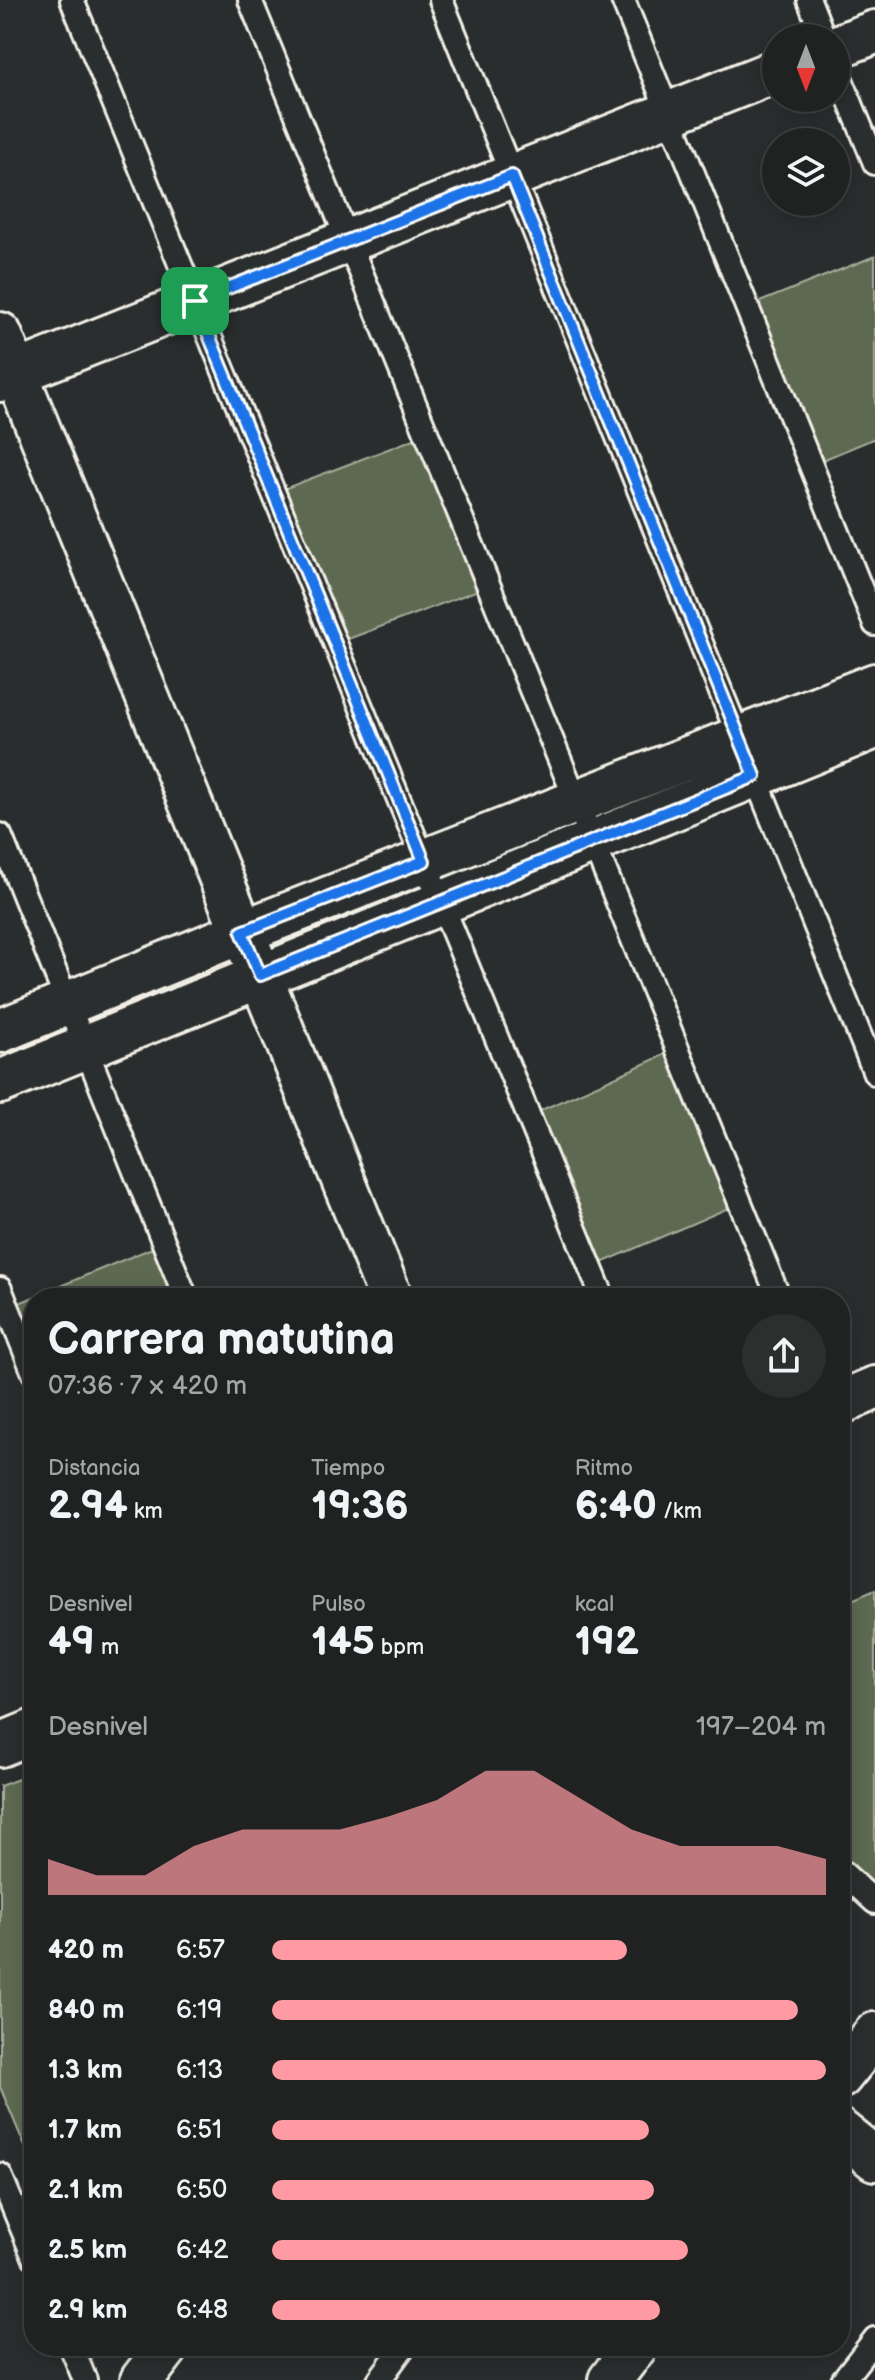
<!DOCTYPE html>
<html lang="es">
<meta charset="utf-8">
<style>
:root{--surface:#202222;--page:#2d2f2f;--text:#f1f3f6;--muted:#a2a4a5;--line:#3d3f40;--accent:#ff9aa2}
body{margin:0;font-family:"Balsamiq Sans",sans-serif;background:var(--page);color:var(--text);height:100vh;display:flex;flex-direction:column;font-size:30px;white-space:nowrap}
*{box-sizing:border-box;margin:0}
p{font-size:26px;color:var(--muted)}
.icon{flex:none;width:44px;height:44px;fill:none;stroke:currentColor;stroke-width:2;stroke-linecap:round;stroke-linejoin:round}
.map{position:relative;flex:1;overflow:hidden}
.drawer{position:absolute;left:24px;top:1288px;width:826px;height:1068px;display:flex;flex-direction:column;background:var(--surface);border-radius:32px;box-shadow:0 4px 20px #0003,0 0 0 2px var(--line)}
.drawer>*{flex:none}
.needle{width:52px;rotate:180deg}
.tools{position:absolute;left:762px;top:24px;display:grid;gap:16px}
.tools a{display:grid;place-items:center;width:88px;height:88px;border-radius:50%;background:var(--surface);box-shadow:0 4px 20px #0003,0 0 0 2px var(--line);font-size:40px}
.pin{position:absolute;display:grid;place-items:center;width:68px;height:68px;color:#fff;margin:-34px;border-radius:16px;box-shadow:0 4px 12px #0006}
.round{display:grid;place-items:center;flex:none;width:84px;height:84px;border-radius:42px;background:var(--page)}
.overview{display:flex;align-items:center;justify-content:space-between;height:136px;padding:0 24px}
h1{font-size:44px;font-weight:800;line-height:60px}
.stats{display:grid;grid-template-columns:repeat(3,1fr);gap:12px;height:136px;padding:8px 24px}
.stats div{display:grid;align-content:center}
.stats b{font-size:40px;font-weight:800}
.stats small{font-size:22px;font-weight:400}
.stats p{font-size:22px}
.chart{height:224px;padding:16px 24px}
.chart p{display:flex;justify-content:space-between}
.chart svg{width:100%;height:144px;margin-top:8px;fill:var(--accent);opacity:.7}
ul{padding:0 24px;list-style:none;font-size:26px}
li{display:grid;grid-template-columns:128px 96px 1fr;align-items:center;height:60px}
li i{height:20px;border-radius:10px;background:var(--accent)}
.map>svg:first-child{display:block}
.green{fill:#5d6a51;stroke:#a8ae9c;stroke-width:2}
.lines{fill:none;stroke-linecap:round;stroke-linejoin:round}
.lane-casing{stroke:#f4f1e8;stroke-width:28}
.street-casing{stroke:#f4f1e8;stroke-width:48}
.lane{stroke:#2a2d2e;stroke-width:22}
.street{stroke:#2a2d2e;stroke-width:42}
.route-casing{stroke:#fff;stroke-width:16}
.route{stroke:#1a73e8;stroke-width:10}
</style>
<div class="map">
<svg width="875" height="2380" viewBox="0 0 875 2380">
<rect width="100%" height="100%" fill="#2a2d2e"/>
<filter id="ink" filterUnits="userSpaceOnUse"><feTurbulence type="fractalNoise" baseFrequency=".0125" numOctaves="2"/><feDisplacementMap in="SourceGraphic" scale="16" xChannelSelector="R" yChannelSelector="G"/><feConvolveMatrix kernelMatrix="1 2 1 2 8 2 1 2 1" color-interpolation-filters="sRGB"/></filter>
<g filter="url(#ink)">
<g class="green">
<polygon points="875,256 875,438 811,465 747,307"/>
<polygon points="427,434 489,586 335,644 273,493"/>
<polygon points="677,1049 740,1203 590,1268 528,1116"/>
<polygon points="164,1243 183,1298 34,1298 34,1373 7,1308"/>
<polygon points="875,1590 875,1901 840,1869 840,1605"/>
<polygon points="34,1773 34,2168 0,2087 0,1786"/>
</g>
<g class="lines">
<g class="lane-casing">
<g id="lane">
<polyline points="72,0 603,1298"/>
<polyline points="250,0 779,1298"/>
<polyline points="441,0 875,1073"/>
<polyline points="623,0 875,624"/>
<polyline points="809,0 824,38"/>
<polyline points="836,67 875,163"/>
<polyline points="0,835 186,1298"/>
<polyline points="0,1289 34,1373"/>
<polyline points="840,1870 875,1902"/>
<polyline points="0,2175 34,2257"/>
<polyline points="71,2346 85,2380"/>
<polyline points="379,2380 404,2346"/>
<polyline points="843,2380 875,2339"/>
</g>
</g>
<g class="street-casing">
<g id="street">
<polyline points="836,47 875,32"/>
<polyline points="0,334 16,373 776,71"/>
<polyline points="0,380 16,373 391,1298"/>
<polyline points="0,1031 242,932 875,685"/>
<polyline points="0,1082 875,727"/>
<polyline points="840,1403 875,1388"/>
<polyline points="0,1745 34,1731"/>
<polyline points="840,2077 875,2034"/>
<polyline points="840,2131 875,2159"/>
<polyline points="142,2380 168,2346"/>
<polyline points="610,2380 636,2346"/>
</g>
</g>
<use href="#lane" class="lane"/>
<use href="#street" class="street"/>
</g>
</g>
<g class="lines" filter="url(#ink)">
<g class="route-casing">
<polygon id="route" points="512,176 755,776 260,975 242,932 424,861 195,301"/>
</g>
<use href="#route" class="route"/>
</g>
</svg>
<div class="tools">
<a><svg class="needle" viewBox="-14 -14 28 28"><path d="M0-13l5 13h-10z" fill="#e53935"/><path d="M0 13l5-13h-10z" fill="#a2a4a5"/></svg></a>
<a><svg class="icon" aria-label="layers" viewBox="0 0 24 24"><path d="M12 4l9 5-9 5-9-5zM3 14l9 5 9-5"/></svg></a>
</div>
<div class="pin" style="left:195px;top:301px;background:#1e9e55"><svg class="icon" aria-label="arrive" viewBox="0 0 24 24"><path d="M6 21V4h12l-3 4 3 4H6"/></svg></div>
<section class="drawer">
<div class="overview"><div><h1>Carrera matutina</h1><p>07:36 · 7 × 420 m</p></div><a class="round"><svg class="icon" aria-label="share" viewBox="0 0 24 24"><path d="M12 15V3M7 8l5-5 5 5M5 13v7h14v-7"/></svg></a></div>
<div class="stats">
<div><p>Distancia</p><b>2.94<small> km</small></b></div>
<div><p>Tiempo</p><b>19:36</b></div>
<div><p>Ritmo</p><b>6:40<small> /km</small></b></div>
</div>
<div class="stats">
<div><p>Desnivel</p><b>49<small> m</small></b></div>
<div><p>Pulso</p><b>145<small> bpm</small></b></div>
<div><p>kcal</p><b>192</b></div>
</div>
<div class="chart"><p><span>Desnivel</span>197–204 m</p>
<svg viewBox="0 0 160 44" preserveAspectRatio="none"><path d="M0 44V33L10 38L20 38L30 29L40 24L50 24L60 24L70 20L80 15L90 6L100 6L110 15L120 24L130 29L140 29L150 29L160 33V44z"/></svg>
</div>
<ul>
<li><b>420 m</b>6:57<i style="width:64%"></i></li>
<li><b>840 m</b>6:19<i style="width:95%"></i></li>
<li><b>1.3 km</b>6:13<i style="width:100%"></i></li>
<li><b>1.7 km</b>6:51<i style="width:68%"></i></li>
<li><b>2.1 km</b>6:50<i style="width:69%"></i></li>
<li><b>2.5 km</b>6:42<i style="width:75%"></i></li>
<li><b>2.9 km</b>6:48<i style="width:70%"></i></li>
</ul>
</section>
</div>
